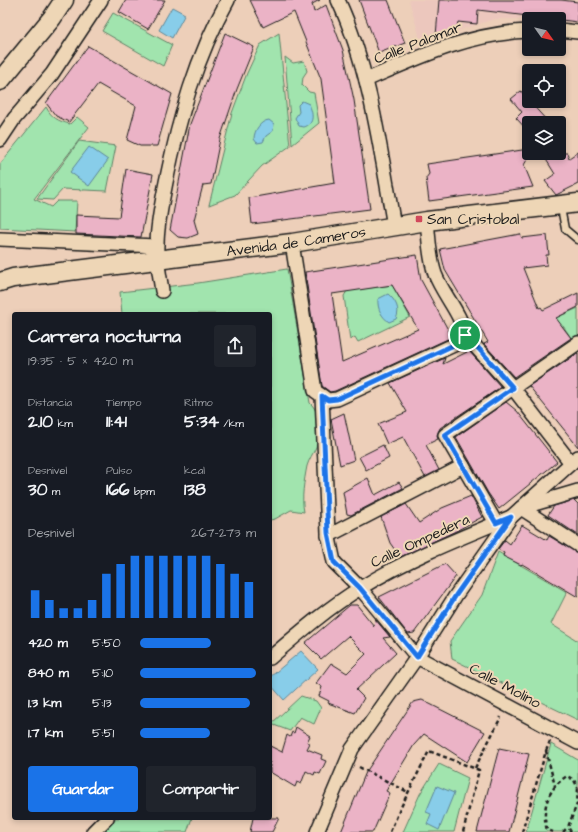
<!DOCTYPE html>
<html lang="es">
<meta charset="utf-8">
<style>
:root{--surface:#171b24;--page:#20242c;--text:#f1f3f6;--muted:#9ea1a6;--accent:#1a73e8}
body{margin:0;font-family:"Architects Daughter",sans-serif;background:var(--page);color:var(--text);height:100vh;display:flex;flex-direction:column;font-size:15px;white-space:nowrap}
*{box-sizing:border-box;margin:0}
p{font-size:13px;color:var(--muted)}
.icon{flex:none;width:22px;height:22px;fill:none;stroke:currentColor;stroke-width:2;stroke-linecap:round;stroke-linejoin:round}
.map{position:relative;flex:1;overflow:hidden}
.sheet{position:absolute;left:12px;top:312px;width:260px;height:508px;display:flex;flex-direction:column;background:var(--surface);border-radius:4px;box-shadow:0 2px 6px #0003}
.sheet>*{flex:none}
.needle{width:26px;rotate:124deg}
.controls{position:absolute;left:522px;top:12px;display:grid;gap:8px}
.controls a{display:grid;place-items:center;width:44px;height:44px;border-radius:4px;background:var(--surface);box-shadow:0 2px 6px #0003;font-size:20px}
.pin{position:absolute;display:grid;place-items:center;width:34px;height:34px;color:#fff;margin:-17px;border:2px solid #fff;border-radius:50%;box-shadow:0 1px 4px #0007}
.round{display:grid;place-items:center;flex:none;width:42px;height:42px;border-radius:4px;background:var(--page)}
.headline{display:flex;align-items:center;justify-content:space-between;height:68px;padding:0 16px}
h1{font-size:18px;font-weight:700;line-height:30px}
.stats{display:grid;grid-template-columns:repeat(3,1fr);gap:6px;height:68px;padding:4px 16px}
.stats div{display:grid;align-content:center}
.stats b{font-size:17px;font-weight:700}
.stats small{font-size:11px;font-weight:400}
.stats p{font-size:11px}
.chart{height:112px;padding:8px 16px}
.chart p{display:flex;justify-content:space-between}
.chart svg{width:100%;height:72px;margin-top:4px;stroke:var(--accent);stroke-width:6}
.action{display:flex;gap:8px;margin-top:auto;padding:8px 16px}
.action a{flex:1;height:46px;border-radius:4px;background:var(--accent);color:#fff;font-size:16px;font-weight:700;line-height:46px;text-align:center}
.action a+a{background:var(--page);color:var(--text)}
ul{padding:0 16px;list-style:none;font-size:13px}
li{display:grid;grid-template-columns:64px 48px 1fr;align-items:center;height:30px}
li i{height:10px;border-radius:5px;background:var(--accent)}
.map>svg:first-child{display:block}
.built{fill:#ecc7bd}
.green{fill:#a1e4ae;stroke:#5e8065}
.water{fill:#88cde9;stroke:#5d8697}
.building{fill:#ebb3c6;stroke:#1c1c1c;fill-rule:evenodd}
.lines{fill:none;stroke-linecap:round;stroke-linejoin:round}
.service-casing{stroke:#1c1c1c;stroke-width:9}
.minor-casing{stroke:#1c1c1c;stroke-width:16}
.secondary-casing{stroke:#1c1c1c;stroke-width:21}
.path{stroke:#1c1c1c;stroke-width:2.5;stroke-dasharray:4 3;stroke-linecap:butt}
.service{stroke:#eed6b6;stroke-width:6}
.minor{stroke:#eed6b6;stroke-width:13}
.secondary{stroke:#eed6b6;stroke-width:18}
.route-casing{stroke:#fff;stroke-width:8}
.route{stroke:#1a73e8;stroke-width:5}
.poi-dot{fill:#d1495b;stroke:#eed6b6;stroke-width:1.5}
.labels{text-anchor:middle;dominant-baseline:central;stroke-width:4;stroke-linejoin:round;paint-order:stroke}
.street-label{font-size:15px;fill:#1c1c1c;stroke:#eed6b6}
.poi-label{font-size:15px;fill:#1c1c1c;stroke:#eed6b6;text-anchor:start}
</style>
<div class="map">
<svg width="578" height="832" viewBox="0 0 578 832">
<rect width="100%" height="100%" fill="#edcfb9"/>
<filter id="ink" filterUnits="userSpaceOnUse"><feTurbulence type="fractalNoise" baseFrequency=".025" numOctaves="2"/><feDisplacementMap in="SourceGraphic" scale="8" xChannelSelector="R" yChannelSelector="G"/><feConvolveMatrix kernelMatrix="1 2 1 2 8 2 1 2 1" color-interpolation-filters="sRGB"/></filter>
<g filter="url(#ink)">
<polygon class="built" points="409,0 578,0 578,23 559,21 559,19 495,19 421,42"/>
<g class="green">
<polygon points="113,13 172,45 163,66 102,31"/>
<polygon points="279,33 290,146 262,166 235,195 209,205 232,113 247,73 260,45"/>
<polygon points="285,57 293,63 304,61 307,71 303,77 302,85 309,92 314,93 319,123 292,145"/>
<path d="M 46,107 C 52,118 58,121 70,124 L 77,117 L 89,127 L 34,199 L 51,207 L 57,201 L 77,201 L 75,232 L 0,228 L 0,164 Z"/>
<polygon points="79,141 116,146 107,191 63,189 53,200 37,199"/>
<path d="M 287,269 L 310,403 C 321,413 320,433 316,447 C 313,454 309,459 307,466 C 304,482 301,497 304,512 L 291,510 L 275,519 L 270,520 L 270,314 L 122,314 L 120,292 L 198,283 Z"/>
<polygon points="392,285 410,317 358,342 355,337 350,340 344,296 347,291"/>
<polygon points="578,308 578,336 572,339 563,326 556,331 549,321"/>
<polygon points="498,552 567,592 551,624 578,641 578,720 452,659 450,641 482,595"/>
<polygon points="301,696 316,701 321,708 314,724 300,717 290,731 271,724"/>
<polygon points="551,744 578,760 578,832 526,832"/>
<polygon points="439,764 468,778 454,832 403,832 420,794"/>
<polygon points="116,818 192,818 187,832 103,832"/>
</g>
<g class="water">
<polygon points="172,7 185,14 172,38 159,30"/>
<path d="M 302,101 L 309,104 C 313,113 315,124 304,127 L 299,126 L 295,118 L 299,112 L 298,105 Z"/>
<path d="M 269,120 L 274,124 L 273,131 L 266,136 L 263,142 L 257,143 L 254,139 C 254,131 260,121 269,120 Z"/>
<polygon points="89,147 108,160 89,186 70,172"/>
<path d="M 388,294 C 395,300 401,309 396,319 L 389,322 C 382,317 377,309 378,299 Z"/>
<polygon points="301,651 318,669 284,700 270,684 270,677"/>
<polygon points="437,786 454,793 439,830 427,824 431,814 426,812"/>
</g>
<g class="building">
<polygon points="126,0 165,0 148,29 119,12"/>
<polygon points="250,0 320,0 312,4 314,12 326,5 343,50 354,100 370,209 252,224 249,198 335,183 321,79 294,12 263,27"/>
<polygon points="359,0 388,0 405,43 379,53"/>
<polygon points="439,0 561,0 578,2 578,22 478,10 477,24 458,22 457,28 436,36"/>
<polygon points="225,33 254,47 237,89 220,139 211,184 203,185 194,220 198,234 188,238 178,237 170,230 190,124"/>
<polygon points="88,46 172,94 157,146 140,146 127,140 136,106 98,84 69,122 56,116 46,103"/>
<polygon points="521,91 529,101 549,123 529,123 529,132 516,118 522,112 511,99"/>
<polygon points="529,149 529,153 531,153 524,165 533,187 429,201 426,178 429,174 427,164"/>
<polygon points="578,152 578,184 556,195 545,181 555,174 542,153 567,153 569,158"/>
<polygon points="126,169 153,174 141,237 76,234 76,215 119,217"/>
<polygon points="520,234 522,238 547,235 549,255 546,255 547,265 523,268 539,308 541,307 543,310 578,293 578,307 556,318 571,338 514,377 484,344 488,342 445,270 440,249"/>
<path d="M 417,255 L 421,280 L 452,337 L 335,391 L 330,392 L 322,386 L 305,272 ZM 392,285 L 418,329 L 342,362 L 332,294 Z"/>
<polygon points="469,351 501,387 440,428 437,435 438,439 426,445 439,470 425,477 403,437 387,444 378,424 407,412 390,383 445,358 443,364"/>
<polygon points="578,353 578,447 529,386"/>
<polygon points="506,402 517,411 557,462 499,509 488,493 456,437"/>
<polygon points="344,413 354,460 340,465 331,419"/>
<polygon points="383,445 389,458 366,470 359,457"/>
<polygon points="368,478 375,495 399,482 403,488 351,515 347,514 343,492"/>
<polygon points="471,496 482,517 456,531 400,557 390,543 381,517 406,504 419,523 442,508"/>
<polygon points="574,500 578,504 578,535 548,515 554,506"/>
<polygon points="522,525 547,540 549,536 578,553 578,597 522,564 521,565 503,556 504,553 498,549 505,540 510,544"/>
<polygon points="445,564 456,576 414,633 408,634 379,597"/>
<polygon points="350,605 357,605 374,626 375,619 390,637 383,638 396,653 356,690 364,698 355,713 328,703 329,701 319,696 322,687 316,683 331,663 347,673 366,654 348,636 321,659 305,643"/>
<polygon points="422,700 485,732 467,762 424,734 414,745 386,791 390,793 373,832 341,832 366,772 413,702"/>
<polygon points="296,727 310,736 307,742 310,743 307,749 322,755 321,759 326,761 320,774 315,772 314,775 306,771 301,784 297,782 295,787 270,772 270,746 282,752 287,735 290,737 292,732 294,733"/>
<polygon points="499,748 529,754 509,832 477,832"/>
<polygon points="253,818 279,818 272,832 250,832"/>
</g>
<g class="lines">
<g class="service-casing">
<polyline id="service" points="561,208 565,229 578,240"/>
</g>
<g class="minor-casing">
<g id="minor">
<path d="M 338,0 C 370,68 381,153 394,226"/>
<polyline points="559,30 578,32"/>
<path d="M 366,80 C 419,57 470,33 529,31"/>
<polyline points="0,140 14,119 52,74 101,0"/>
<path d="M 427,221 C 429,238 429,257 435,274 C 443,295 461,313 465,335 L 513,388 L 571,463"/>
<polyline points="0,239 156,246"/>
<polyline points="292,243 315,391 328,400 337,399 458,343 465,335"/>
<path d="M 162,291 C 160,276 156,260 157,245 C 157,224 162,203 166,182 C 179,118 196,57 228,0"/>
<polyline points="322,396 328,533 334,562 360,588 417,657 578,743"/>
<polyline points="524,507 578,491"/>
<polyline points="521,508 578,545"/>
<polyline points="496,523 445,435 578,343"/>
<polyline points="328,536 463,466"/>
<path d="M 270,658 C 299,633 329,607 362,587 C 409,558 460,538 511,517"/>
<polyline points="93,832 107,818"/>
<polyline points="317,832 352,749 417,657 456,595 511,517 578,457"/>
</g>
</g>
<g class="secondary-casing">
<g id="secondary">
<polyline points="0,81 52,18 64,0"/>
<path id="s1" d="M 0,282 L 13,278 L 292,243 L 427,221 L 578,203"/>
</g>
</g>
<g class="path">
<polyline points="546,751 550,741"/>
<polyline points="359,767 408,792"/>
<polyline points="475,768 501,717"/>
<polyline points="390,832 400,809 429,751 479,770 463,832"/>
<polyline points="522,832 546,751 555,786"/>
<path d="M 553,832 L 547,830 C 541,809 548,788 567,776 L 574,780 L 578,788"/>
<polyline points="563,832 568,827"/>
<polyline points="571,832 568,827 577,804 578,788"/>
</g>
<use href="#service" class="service"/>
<use href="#minor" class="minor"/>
<use href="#secondary" class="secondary"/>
</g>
</g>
<g class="lines" filter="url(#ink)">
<g class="route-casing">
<polygon id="route" points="465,335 480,350 513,388 445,435 496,523 511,517 456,595 417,657 360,588 334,562 328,533 322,396 328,400 337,399 458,343"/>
</g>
<use href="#route" class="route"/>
</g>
<rect class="poi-dot" x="415" y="215" width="8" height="8" rx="2"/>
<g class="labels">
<g class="street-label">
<text transform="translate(418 43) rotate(-21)">Calle Palomar</text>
<text stroke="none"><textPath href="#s1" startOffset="299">Avenida de Cameros</textPath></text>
<text transform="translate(420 541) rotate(-25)">Calle Ompedera</text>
<text transform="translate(505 686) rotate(28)">Calle Molino</text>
</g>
<g class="poi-label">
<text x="427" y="219">San Cristobal</text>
</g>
</g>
</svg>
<div class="controls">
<a><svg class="needle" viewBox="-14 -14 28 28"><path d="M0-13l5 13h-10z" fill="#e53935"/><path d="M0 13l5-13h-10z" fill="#9ea1a6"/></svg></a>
<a><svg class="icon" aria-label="locate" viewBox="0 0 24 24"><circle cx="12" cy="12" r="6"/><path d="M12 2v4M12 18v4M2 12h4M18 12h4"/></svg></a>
<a><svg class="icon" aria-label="layers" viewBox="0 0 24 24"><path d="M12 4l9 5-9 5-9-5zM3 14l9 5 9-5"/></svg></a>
</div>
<div class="pin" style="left:465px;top:335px;background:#1e9e55"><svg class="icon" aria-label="arrive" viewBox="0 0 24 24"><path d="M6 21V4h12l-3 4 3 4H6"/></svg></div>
<section class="sheet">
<div class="headline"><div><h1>Carrera nocturna</h1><p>19:35 · 5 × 420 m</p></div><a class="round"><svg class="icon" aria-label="share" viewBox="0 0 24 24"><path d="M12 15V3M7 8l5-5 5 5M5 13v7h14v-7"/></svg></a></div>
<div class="stats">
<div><p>Distancia</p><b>2.10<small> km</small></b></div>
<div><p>Tiempo</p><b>11:41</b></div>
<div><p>Ritmo</p><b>5:34<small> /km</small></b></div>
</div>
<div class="stats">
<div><p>Desnivel</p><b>30<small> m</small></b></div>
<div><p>Pulso</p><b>166<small> bpm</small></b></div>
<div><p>kcal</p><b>138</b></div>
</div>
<div class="chart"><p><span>Desnivel</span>267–273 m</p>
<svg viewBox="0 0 160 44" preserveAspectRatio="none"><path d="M5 44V27M15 44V33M25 44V38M35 44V38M45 44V33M55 44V17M65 44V11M75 44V6M85 44V6M95 44V6M105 44V6M115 44V6M125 44V6M135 44V11M145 44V17M155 44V22"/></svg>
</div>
<ul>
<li><b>420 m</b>5:50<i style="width:61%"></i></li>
<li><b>840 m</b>5:10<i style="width:100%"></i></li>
<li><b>1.3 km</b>5:13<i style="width:95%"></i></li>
<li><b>1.7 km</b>5:51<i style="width:60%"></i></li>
</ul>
<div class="action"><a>Guardar</a><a>Compartir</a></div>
</section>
</div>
